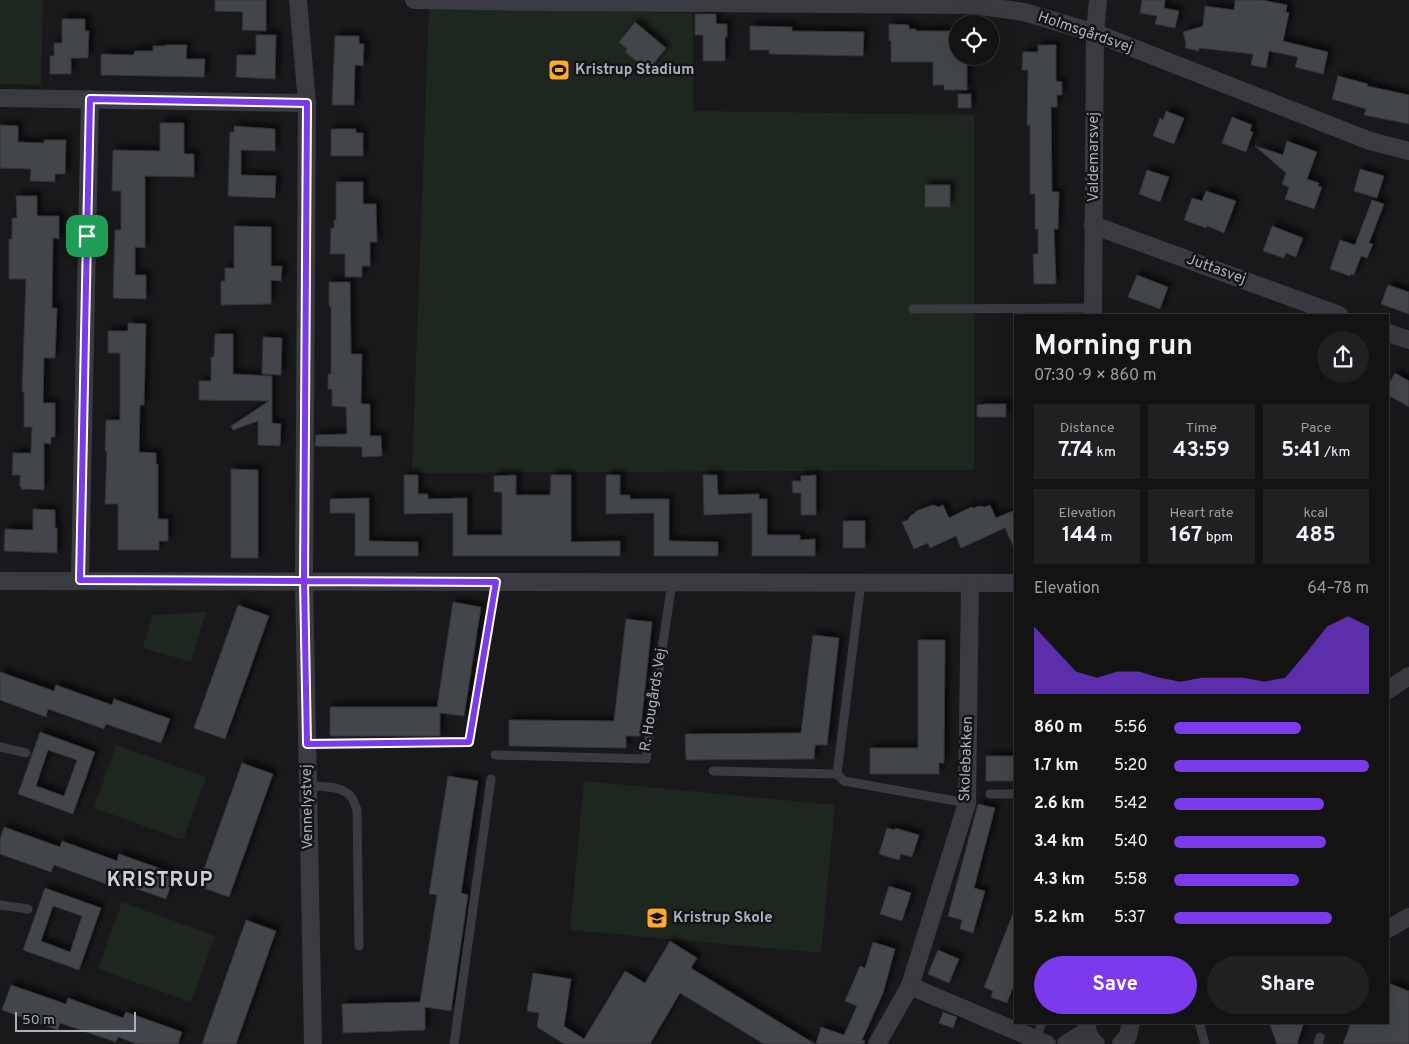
<!DOCTYPE html>
<meta charset="utf-8">
<style>
:root{--surface:#131314;--page:#202022;--text:#f1f3f6;--muted:#9d9ea0;--line:#323234;--accent:#7c3aed}
body{margin:0;font-family:Overpass,sans-serif;background:var(--page);color:var(--text);height:100vh;display:flex;flex-direction:column;font-size:19px;white-space:nowrap}
*{box-sizing:border-box;margin:0}
p{font-size:16px;color:var(--muted)}
.icon{flex:none;width:28px;height:28px;fill:none;stroke:currentColor;stroke-width:2;stroke-linecap:round;stroke-linejoin:round}
.map{position:relative;flex:1;overflow:hidden}
.side{position:absolute;left:1014px;top:314px;width:375px;height:710px;display:flex;flex-direction:column;background:var(--surface);border-radius:0px;box-shadow:0 5px 20px #0002,0 0 0 1px var(--line)}
.side>*{flex:none}
.buttons{position:absolute;left:949px;top:15px;display:grid;gap:10px}
.buttons a{display:grid;place-items:center;width:50px;height:50px;border-radius:50%;background:var(--surface);box-shadow:0 5px 20px #0002,0 0 0 1px var(--line);font-size:25px}
.scale{position:absolute;left:15px;bottom:12px;width:121px;box-sizing:border-box;padding-left:5px;border:2px solid #aab1bc;border-top:0;font-size:14px;line-height:18px;white-space:nowrap;color:#aab1bc;-webkit-text-stroke:4px #141416;paint-order:stroke}
.pin{position:absolute;display:grid;place-items:center;width:42px;height:42px;color:#fff;margin:-21px;border-radius:10px;box-shadow:0 2px 8px #0006}
.round{display:grid;place-items:center;flex:none;width:52px;height:52px;border-radius:26px;background:var(--page)}
.head{display:flex;align-items:center;justify-content:space-between;height:85px;padding:0 20px}
h1{font-size:28px;font-weight:700;line-height:38px}
.metrics{display:grid;grid-template-columns:repeat(3,1fr);gap:8px;height:85px;padding:5px 20px}
.metrics div{display:grid;align-content:center;border-radius:0px;background:var(--page);text-align:center}
.metrics b{font-size:21px;font-weight:700}
.metrics small{font-size:14px;font-weight:400}
.metrics p{font-size:14px}
.chart{height:140px;padding:10px 20px}
.chart p{display:flex;justify-content:space-between}
.chart svg{width:100%;height:90px;margin-top:5px;fill:var(--accent);opacity:.7}
.primary-button{display:flex;gap:10px;margin-top:auto;padding:10px 20px}
.primary-button a{flex:1;height:58px;border-radius:30px;background:var(--accent);color:#fff;font-size:20px;font-weight:700;line-height:58px;text-align:center}
.primary-button a+a{background:var(--page);color:var(--text)}
ul{padding:0 20px;list-style:none;font-size:16px}
li{display:grid;grid-template-columns:80px 60px 1fr;align-items:center;height:38px}
li i{height:12px;border-radius:6px;background:var(--accent)}
.map>svg:first-child{display:block}
.green{fill:#1e271f}
.building{fill:#434448;stroke:#333338;fill-rule:evenodd;filter:url(#shadow)}
.lines{fill:none;stroke-linecap:round;stroke-linejoin:round}
.service{stroke:#393b41;stroke-width:9}
.minor{stroke:#393b41;stroke-width:18}
.route-casing{stroke:#fff;stroke-width:10}
.route{stroke:#7c3aed;stroke-width:6}
.labels{text-anchor:middle;dominant-baseline:central;stroke-width:5;stroke-linejoin:round;paint-order:stroke}
.street-label{font-size:15px;fill:#aab1bc;stroke:#141416}
.poi-label{font-size:15px;font-weight:bold;fill:#aab1bc;stroke:#141416;text-anchor:start}
.district-label{font-size:20px;font-weight:bold;letter-spacing:1px;fill:#ccd0d8;stroke:#141416}
</style>
<div class="map">
<svg width="1409" height="1044" viewBox="0 0 1409 1044">
<defs>
<filter id="shadow"><feDropShadow dx="4.5" dy="-4.5" stdDeviation="2.5" flood-color="#0009"/></filter>
</defs>
<rect width="100%" height="100%" fill="#19191b"/>
<g class="green">
<polygon points="0,0 43,0 41,85 0,84"/>
<polygon points="429,8 693,13 693,111 974,115 974,470 412,473"/>
<polygon points="206,612 191,662 143,648 152,615"/>
<polygon points="116,745 206,777 183,840 94,808"/>
<polygon points="584,781 835,805 821,953 570,930"/>
<polygon points="122,902 215,936 191,1002 98,969"/>
</g>
<g class="building">
<polygon points="215,0 266,0 266,31 242,30 243,12 215,11"/>
<polygon points="1142,0 1165,0 1164,8 1179,11 1175,28 1155,24 1157,16 1140,13"/>
<polygon points="1235,0 1262,0 1287,5 1286,12 1289,13 1283,41 1328,52 1323,74 1295,67 1298,57 1269,51 1266,68 1251,65 1253,54 1199,48 1199,51 1185,48 1186,43 1183,32 1203,26 1205,6 1234,10"/>
<polygon points="695,14 716,14 716,24 727,24 727,37 725,37 725,61 703,61 703,35 695,35"/>
<polygon points="62,19 85,19 85,31 89,31 88,58 71,58 71,74 50,74 50,56 54,56 54,43 62,43"/>
<polygon points="635,22 666,48 650,68 642,61 639,63 625,52 627,49 619,42"/>
<polygon points="889,24 909,25 909,29 916,29 916,31 958,31 958,56 967,56 967,90 944,90 944,85 933,85 933,62 891,62 891,41 889,41"/>
<polygon points="750,26 792,27 792,31 864,32 863,56 769,54 769,50 750,50"/>
<polygon points="256,35 276,35 275,79 236,77 237,55 256,55"/>
<polygon points="335,36 359,36 359,44 364,44 363,66 355,65 354,105 332,105"/>
<polygon points="165,45 187,45 186,59 205,59 204,77 101,75 101,54 134,55 135,51 153,51 153,46 165,46"/>
<polygon points="1038,45 1056,45 1056,81 1062,82 1062,95 1057,95 1057,107 1051,107 1052,192 1059,192 1058,229 1054,229 1056,284 1034,284 1033,254 1038,254 1038,229 1035,229 1035,194 1030,194 1030,125 1027,125 1028,70 1022,70 1023,52 1038,52"/>
<polygon points="1338,76 1368,84 1367,86 1409,95 1409,124 1364,115 1366,109 1332,99"/>
<rect x="958" y="94" width="13" height="14"/>
<polygon points="1166,111 1184,118 1174,144 1153,136 1160,118 1163,120"/>
<polygon points="1232,117 1252,125 1250,131 1253,132 1246,152 1222,143"/>
<polygon points="160,123 184,123 184,154 194,154 194,177 145,176 145,248 135,247 135,275 146,275 146,299 113,298 115,230 121,230 121,191 112,191 113,150 160,151"/>
<polygon points="0,125 18,126 18,142 44,143 44,140 66,140 65,174 55,174 55,182 30,181 31,169 0,168"/>
<polygon points="234,126 275,129 275,151 241,150 241,175 276,176 275,198 228,196 230,132 234,132"/>
<polygon points="331,129 356,129 356,133 363,133 363,156 331,156"/>
<polygon points="1287,141 1317,152 1307,179 1319,183 1318,186 1322,187 1314,209 1285,199 1289,187 1282,184 1286,173 1255,146 1283,155"/>
<polygon points="1360,169 1384,176 1377,198 1354,191"/>
<polygon points="1147,170 1169,177 1160,202 1139,194"/>
<polygon points="336,182 363,182 363,204 376,204 377,242 370,242 370,266 362,266 362,277 345,277 345,254 330,254 331,228 334,228 334,220 336,220"/>
<rect x="925" y="185" width="25" height="22"/>
<polygon points="1206,191 1236,201 1224,233 1207,226 1206,228 1184,220 1192,198 1202,201"/>
<polygon points="16,196 37,196 37,216 59,216 59,239 53,238 52,308 57,308 55,358 44,358 43,403 55,403 55,437 51,437 51,444 44,443 44,490 21,489 22,487 20,487 20,475 12,475 13,453 31,453 32,427 24,427 24,392 22,392 26,279 9,279 9,239 12,239 12,218 17,218"/>
<polygon points="1372,200 1384,204 1369,243 1373,244 1367,258 1361,256 1354,275 1351,274 1350,276 1330,269 1340,240 1355,245"/>
<polygon points="234,226 271,227 271,266 282,266 281,281 271,280 271,304 221,305 221,281 225,281 225,268 234,268"/>
<polygon points="1272,226 1303,238 1296,257 1286,253 1284,258 1263,251"/>
<polygon points="1137,275 1168,287 1160,309 1128,297"/>
<polygon points="329,282 350,282 351,354 362,354 361,404 370,404 370,436 381,436 382,456 362,457 362,447 315,446 316,435 347,434 346,407 332,406 332,389 328,389 328,374 331,374 331,306 329,306"/>
<polygon points="1388,285 1409,292 1409,314 1381,304"/>
<polygon points="128,323 146,324 144,405 140,405 139,452 156,453 156,464 158,464 158,519 168,519 168,541 159,541 159,550 118,550 118,504 105,504 107,451 105,451 106,420 120,420 120,353 108,353 108,331 128,331"/>
<polygon points="215,334 233,334 233,374 272,376 272,423 281,424 280,446 258,445 258,421 233,430 231,426 269,401 199,400 199,381 211,381 211,357 214,357"/>
<polygon points="263,337 282,338 281,375 262,374"/>
<polygon points="1395,373 1409,381 1409,407 1388,395 1388,385"/>
<polygon points="985,404 1006,404 1006,417 977,417 977,405"/>
<polygon points="231,469 258,470 258,558 231,558"/>
<polygon points="404,475 418,475 418,494 428,494 428,499 467,498 467,535 502,535 502,492 494,492 494,476 516,475 516,495 550,495 551,475 571,475 571,542 620,541 620,556 453,556 453,513 404,514"/>
<polygon points="606,475 620,475 620,495 630,495 630,499 669,499 669,541 718,542 718,556 654,556 654,513 606,514"/>
<polygon points="703,475 717,475 718,495 759,494 759,499 767,499 767,535 800,535 800,540 815,539 815,556 752,556 752,513 704,515"/>
<polygon points="816,475 816,515 801,515 801,493 793,493 792,481 801,481 801,476"/>
<polygon points="369,498 369,541 418,542 418,556 355,556 355,513 330,513 330,499"/>
<polygon points="933,505 939,507 943,505 949,518 971,507 974,508 979,506 985,507 990,505 996,518 1015,510 1015,550 1005,528 961,548 956,536 930,548 928,543 914,549 902,522 908,520 910,516 915,513 916,511"/>
<polygon points="33,509 55,510 55,528 57,528 57,553 4,551 5,529 33,530"/>
<rect x="843" y="521" width="22" height="27"/>
<polygon points="453,602 481,607 464,716 440,713 440,736 330,736 330,707 437,707"/>
<polygon points="238,605 269,616 225,739 194,728"/>
<polygon points="626,619 652,622 640,736 626,736 626,748 509,746 509,720 614,721"/>
<polygon points="813,635 839,638 827,745 815,745 814,759 686,760 685,734 801,733"/>
<polygon points="918,640 945,640 944,763 939,763 939,774 870,774 870,748 918,748"/>
<polygon points="0,672 54,691 56,685 112,705 114,699 170,719 161,743 106,724 104,729 48,709 46,717 0,700"/>
<path d="M 40,732 L 95,752 L 73,814 L 18,794 ZM 48,750 L 77,760 L 64,796 L 36,786 Z"/>
<rect x="986" y="756" width="29" height="25"/>
<polygon points="242,763 273,774 229,897 198,886"/>
<polygon points="448,776 478,781 461,893 468,895 451,1011 425,1007 425,1030 343,1033 342,1004 420,1002 437,895 429,894"/>
<polygon points="978,804 995,808 974,888 985,891 973,933 960,929 962,920 948,916"/>
<polygon points="4,827 60,847 62,841 117,861 119,854 175,874 166,899 111,880 109,885 54,865 51,872 0,854 0,839"/>
<polygon points="887,828 895,830 895,828 919,835 912,857 901,854 899,860 879,854"/>
<polygon points="889,886 911,893 902,921 880,914"/>
<path d="M 45,888 L 101,908 L 79,970 L 23,950 ZM 53,906 L 82,916 L 70,952 L 41,941 Z"/>
<polygon points="1014,911 1015,982 1007,1003 991,997 993,991 984,987"/>
<polygon points="246,920 276,931 236,1044 202,1044"/>
<polygon points="670,941 697,958 691,968 815,1044 764,1044 680,993 650,1044 564,1044 537,1027 539,1013 527,1011 533,973 571,979 564,1026 584,1039 625,971 645,983"/>
<polygon points="873,942 895,949 883,993 862,1040 865,1041 864,1044 816,1044 821,1027 844,1035 857,1006 845,1001 860,966 865,968"/>
<polygon points="938,950 959,959 949,983 928,974"/>
<polygon points="1388,983 1409,991 1409,1044 1343,1044 1351,1022 1388,1022"/>
<polygon points="11,985 66,1004 68,998 123,1018 126,1012 182,1032 178,1044 137,1044 118,1037 116,1042 60,1023 58,1030 2,1010"/>
<polygon points="943,1012 957,1017 953,1028 939,1023"/>
<polygon points="1269,1022 1304,1022 1297,1044 1277,1044"/>
</g>
<g class="lines">
<g class="service">
<polyline points="913,309 1093,308"/>
<polyline points="307,743 469,742 496,582"/>
<polyline points="0,747 26,753"/>
<polyline points="495,755 646,759 672,582"/>
<polyline points="713,771 837,774 861,583"/>
<polyline points="837,774 844,781 967,803"/>
<path d="M 308,786 C 322,787 343,785 352,798 C 354,801 355,806 357,810 L 359,946"/>
<polyline points="990,794 1015,794"/>
<polyline points="0,905 28,909"/>
<polyline points="1199,1022 1205,1044"/>
<polyline points="1036,1039 1042,1022"/>
<polyline points="454,1044 491,779"/>
<polyline points="1318,1044 1320,1037"/>
</g>
<g class="minor">
<polyline points="298,0 307,103 304,581 313,1044"/>
<polyline points="414,0 549,2 974,5 1024,12 1095,33 1370,141 1409,151"/>
<polyline points="0,98 307,103"/>
<polyline points="1093,225 1339,315"/>
<polyline points="1093,315 1095,33 1098,0"/>
<polyline points="1388,333 1409,340"/>
<polyline points="80,580 90,99"/>
<polyline points="0,581 1015,583"/>
<polyline points="970,583 967,803 910,986 1047,1044"/>
<polyline points="1388,690 1409,676"/>
<polyline points="1388,929 1409,917"/>
<path d="M 1087,1022 C 1086,1031 1089,1038 1096,1044"/>
<polyline points="877,1044 910,986"/>
<polyline points="1066,1044 1087,1031"/>
<polyline points="1121,1044 1128,1036 1131,1022"/>
</g>
</g>
<g class="lines">
<g class="route-casing">
<polyline id="route" points="87,236 80,580 304,581 307,744 469,742 496,582 304,581 307,103 90,99 87,236"/>
</g>
<use href="#route" class="route"/>
</g>
<defs>
<g id="stadium-square" transform="scale(1.125)"><rect x="-9" y="-9" width="18" height="18" rx="4" fill="#ffa92d" stroke="#141416"/><path d="M0-5a6.5 5 0 1 0 0 10a6.5 5 0 1 0 0-10ZM-3.5-1.8h7v3.6h-7Z" fill="#111"/></g>
<g id="school-square" transform="scale(1.125)"><rect x="-9" y="-9" width="18" height="18" rx="4" fill="#ffa92d" stroke="#141416"/><path d="M0-5L7-2L0 1L-7-2ZM-4 1L0 2.5L4 1V4Q0 6-4 4Z" fill="#111"/></g>
</defs>
<g fill-rule="evenodd">
<use href="#stadium-square" x="559" y="70"/>
<use href="#school-square" x="657" y="918"/>
</g>
<g class="labels">
<g class="street-label">
<text transform="translate(1085 33) rotate(19)">Holmsgårdsvej</text>
<text transform="translate(1094 157) rotate(-90)">Valdemarsvej</text>
<text transform="translate(1216 270) rotate(20)">Juttasvej</text>
<text transform="translate(654 700) rotate(-81)">R. Hougårds Vej</text>
<text transform="translate(967 759) rotate(-88)">Skolebakken</text>
<text transform="translate(308 807) rotate(-91)">Vennelystvej</text>
</g>
<g class="poi-label">
<text x="575" y="70">Kristrup Stadium</text>
<text x="673" y="918">Kristrup Skole</text>
</g>
<g class="district-label">
<text x="160" y="881">KRISTRUP</text>
</g>
</g>
</svg>
<div class="buttons">
<a><svg class="icon" aria-label="locate" viewBox="0 0 24 24"><circle cx="12" cy="12" r="6"/><path d="M12 2v4M12 18v4M2 12h4M18 12h4"/></svg></a>
</div>
<div class="scale">50 m</div>
<div class="pin" style="left:87px;top:236px;background:#1e9e55"><svg class="icon" aria-label="arrive" viewBox="0 0 24 24"><path d="M6 21V4h12l-3 4 3 4H6"/></svg></div>
<section class="side">
<div class="head"><div><h1>Morning run</h1><p>07:30 · 9 × 860 m</p></div><a class="round"><svg class="icon" aria-label="share" viewBox="0 0 24 24"><path d="M12 15V3M7 8l5-5 5 5M5 13v7h14v-7"/></svg></a></div>
<div class="metrics">
<div><p>Distance</p><b>7.74<small> km</small></b></div>
<div><p>Time</p><b>43:59</b></div>
<div><p>Pace</p><b>5:41<small> /km</small></b></div>
</div>
<div class="metrics">
<div><p>Elevation</p><b>144<small> m</small></b></div>
<div><p>Heart rate</p><b>167<small> bpm</small></b></div>
<div><p>kcal</p><b>485</b></div>
</div>
<div class="chart"><p><span>Elevation</span>64–78 m</p>
<svg viewBox="0 0 160 44" preserveAspectRatio="none"><path d="M0 44V11L10 22L20 33L30 36L40 33L50 33L60 36L70 38L80 36L90 36L100 36L110 38L120 36L130 24L140 11L150 6L160 11V44z"/></svg>
</div>
<ul>
<li><b>860 m</b>5:56<i style="width:65%"></i></li>
<li><b>1.7 km</b>5:20<i style="width:100%"></i></li>
<li><b>2.6 km</b>5:42<i style="width:77%"></i></li>
<li><b>3.4 km</b>5:40<i style="width:78%"></i></li>
<li><b>4.3 km</b>5:58<i style="width:64%"></i></li>
<li><b>5.2 km</b>5:37<i style="width:81%"></i></li>
</ul>
<div class="primary-button"><a>Save</a><a>Share</a></div>
</section>
</div>
